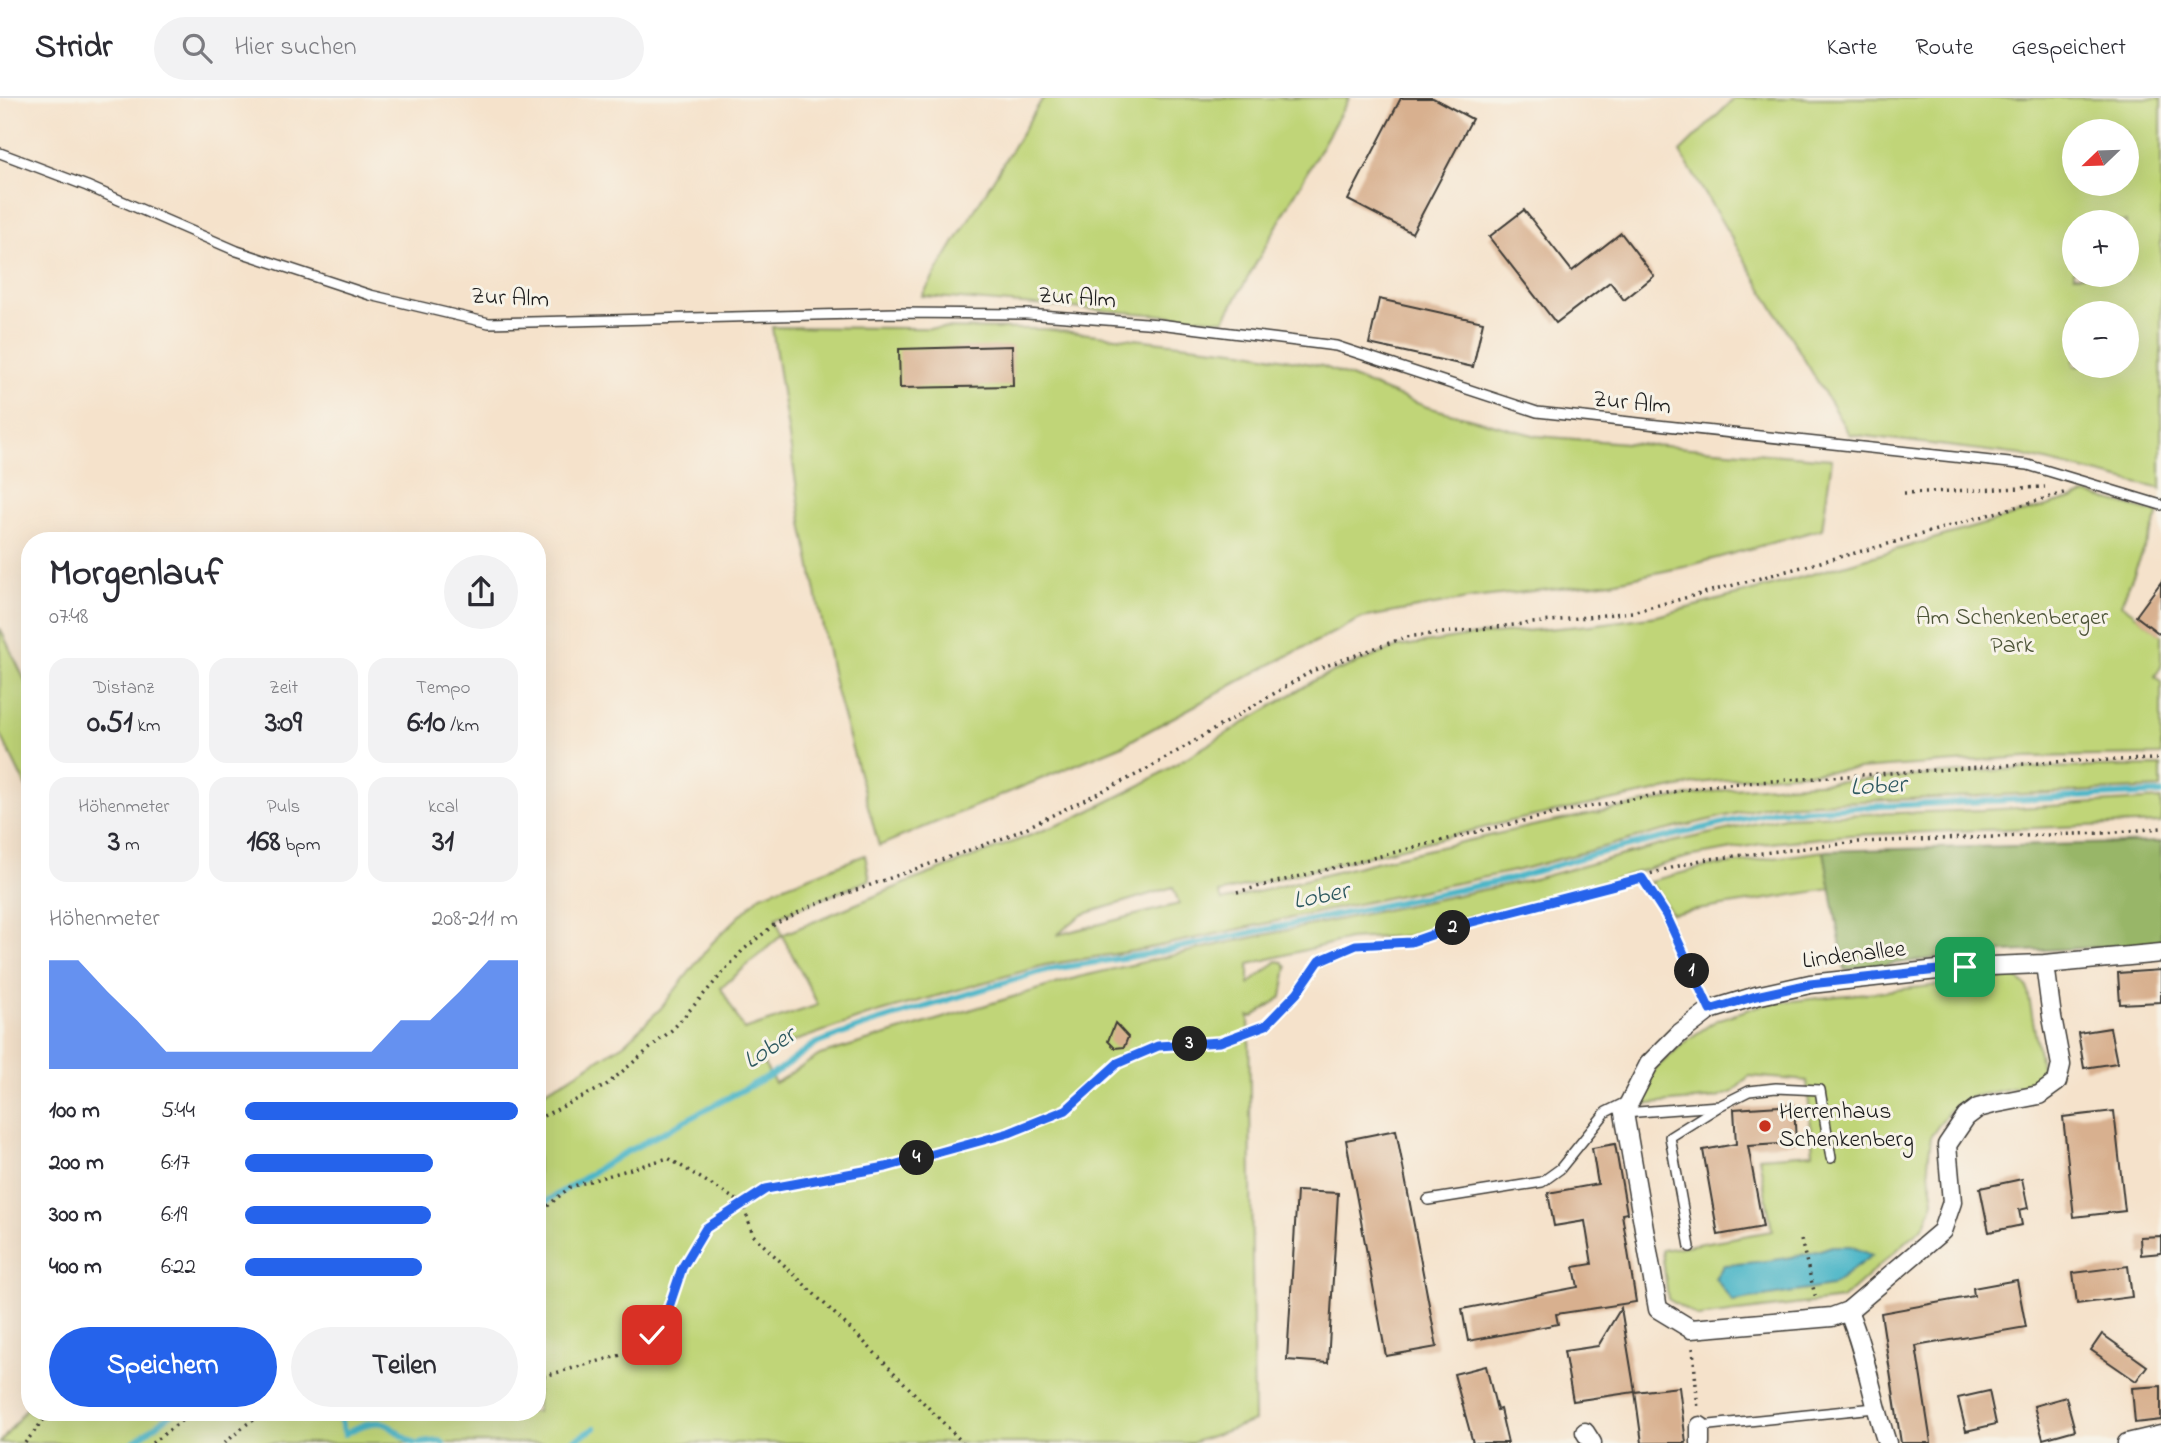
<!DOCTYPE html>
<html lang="de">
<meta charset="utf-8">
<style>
:root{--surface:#fff;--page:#f2f2f3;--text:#2b2b33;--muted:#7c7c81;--line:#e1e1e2;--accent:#2563eb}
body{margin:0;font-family:"Indie Flower",sans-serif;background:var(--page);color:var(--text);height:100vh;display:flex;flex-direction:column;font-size:26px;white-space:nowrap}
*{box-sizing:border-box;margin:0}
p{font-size:23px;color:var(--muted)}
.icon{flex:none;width:38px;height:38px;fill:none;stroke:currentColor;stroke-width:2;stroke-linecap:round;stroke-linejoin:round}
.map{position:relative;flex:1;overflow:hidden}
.side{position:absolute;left:21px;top:434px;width:525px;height:889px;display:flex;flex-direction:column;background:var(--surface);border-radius:28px;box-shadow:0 7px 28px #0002}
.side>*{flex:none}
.needle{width:46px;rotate:247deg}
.controls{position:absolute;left:2062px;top:21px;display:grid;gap:14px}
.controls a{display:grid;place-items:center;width:77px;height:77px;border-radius:50%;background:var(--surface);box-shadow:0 7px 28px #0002;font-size:35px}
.pin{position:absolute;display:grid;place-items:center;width:60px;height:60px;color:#fff;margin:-30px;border-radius:14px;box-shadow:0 4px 10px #0006}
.km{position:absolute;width:35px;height:35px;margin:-18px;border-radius:50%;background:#222;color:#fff;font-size:19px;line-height:35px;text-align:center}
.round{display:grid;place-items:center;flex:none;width:74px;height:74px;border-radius:37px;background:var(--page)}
.summary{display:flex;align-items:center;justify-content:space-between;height:119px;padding:0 28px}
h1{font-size:38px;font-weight:800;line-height:52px}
.figures{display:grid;grid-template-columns:repeat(3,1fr);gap:10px;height:119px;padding:7px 28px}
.figures div{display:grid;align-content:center;border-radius:18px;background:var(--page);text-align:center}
.figures b{font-size:30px;font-weight:800}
.figures small{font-size:19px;font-weight:400}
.figures p{font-size:19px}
.chart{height:196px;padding:14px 28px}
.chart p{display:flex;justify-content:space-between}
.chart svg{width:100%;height:126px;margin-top:7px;fill:var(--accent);opacity:.7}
.action{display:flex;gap:14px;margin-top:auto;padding:14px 28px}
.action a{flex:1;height:80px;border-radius:42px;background:var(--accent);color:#fff;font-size:28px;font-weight:800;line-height:80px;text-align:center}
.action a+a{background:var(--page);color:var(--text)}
ul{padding:0 28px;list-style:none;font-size:23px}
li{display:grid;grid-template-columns:112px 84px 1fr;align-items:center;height:52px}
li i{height:18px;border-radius:9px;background:var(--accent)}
header{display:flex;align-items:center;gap:42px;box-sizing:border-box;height:98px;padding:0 35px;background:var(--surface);border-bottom:2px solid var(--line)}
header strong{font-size:33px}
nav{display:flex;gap:38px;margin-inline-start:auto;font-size:24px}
.search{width:490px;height:63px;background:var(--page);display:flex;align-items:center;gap:18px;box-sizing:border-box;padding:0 24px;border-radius:38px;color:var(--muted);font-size:26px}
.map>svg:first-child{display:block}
.green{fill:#c0d578;stroke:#6e784a;stroke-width:2;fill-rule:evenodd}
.forest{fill:#98b668;stroke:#5a6942;stroke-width:2}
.water{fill:#4ab5c7;stroke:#336872;stroke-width:2}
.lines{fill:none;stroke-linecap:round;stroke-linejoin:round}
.stream{stroke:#4ab5c7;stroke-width:6}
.building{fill:#d8b08f}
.lane-casing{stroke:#3d3a36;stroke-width:12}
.street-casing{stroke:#3d3a36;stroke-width:21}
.path{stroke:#3d3a36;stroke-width:3.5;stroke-dasharray:2 5;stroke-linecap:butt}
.lane{stroke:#fff;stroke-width:9}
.street{stroke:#fff;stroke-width:18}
.route-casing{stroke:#fff;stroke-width:14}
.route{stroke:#2563eb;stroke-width:9}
.poi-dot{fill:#c8321e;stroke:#f7f3e8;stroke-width:2.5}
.labels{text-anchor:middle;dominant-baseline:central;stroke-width:6;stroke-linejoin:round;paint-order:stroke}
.street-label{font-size:24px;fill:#1c1c1c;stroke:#f7f3e8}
.park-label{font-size:24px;fill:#4d5438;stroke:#f7f3e8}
.poi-label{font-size:24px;fill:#1c1c1c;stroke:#f7f3e8;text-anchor:start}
.water-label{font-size:26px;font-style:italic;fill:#2e5960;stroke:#f7f3e8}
</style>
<header>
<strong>Stridr</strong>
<div class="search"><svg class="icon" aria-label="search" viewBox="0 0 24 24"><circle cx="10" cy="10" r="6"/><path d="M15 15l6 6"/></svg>Hier suchen</div>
<nav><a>Karte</a><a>Route</a><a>Gespeichert</a></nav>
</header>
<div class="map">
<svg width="2161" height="1345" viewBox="0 0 2161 1345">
<rect width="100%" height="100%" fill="#f7f3e8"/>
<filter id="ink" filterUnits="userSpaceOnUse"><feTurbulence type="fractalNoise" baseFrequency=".0143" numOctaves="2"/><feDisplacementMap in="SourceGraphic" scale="14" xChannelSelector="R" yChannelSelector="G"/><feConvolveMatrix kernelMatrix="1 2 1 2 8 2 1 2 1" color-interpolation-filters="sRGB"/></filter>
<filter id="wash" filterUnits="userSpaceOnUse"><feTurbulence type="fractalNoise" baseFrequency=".00686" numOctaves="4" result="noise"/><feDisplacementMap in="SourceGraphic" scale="28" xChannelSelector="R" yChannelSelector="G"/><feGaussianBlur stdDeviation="1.57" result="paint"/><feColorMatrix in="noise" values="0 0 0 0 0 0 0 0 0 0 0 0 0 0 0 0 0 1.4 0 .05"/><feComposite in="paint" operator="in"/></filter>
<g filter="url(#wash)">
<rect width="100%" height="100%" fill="#f5e2cb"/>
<g class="green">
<polygon points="1043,0 1349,0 1224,222 922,198"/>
<path d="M 1735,0 L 2161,0 L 2161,391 L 2021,357 L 1849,336 L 1680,54 ZM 2074,33 L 2126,33 L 2126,86 L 2074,86 ZM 2074,124 L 2126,124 L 2126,177 L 2074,177 ZM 2074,215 L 2126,215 L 2126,268 L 2074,268 Z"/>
<polygon points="772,229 1044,231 1243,253 1322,268 1427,309 1537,338 1832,361 1822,431 1684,469 1612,484 1473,500 1362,520 1258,573 1123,647 879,748 835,589 803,430"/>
<path d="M 2088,396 L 2159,416 L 2121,506 L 2161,536 L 2161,569 L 2155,578 L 2161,584 L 2161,657 L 2026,659 L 1750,679 L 1699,685 L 1511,723 L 1219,795 L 1222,803 L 1387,761 L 1528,729 L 1644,705 L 1732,691 L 2030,670 L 2161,668 L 2161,690 L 1771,707 L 1651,736 L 1519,772 L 1140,852 L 1045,867 L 867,918 L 758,956 L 775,985 L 820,957 L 1079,879 L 1226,845 L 1530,782 L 1668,745 L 1785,719 L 1983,712 L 2161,701 L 2161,725 L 1849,737 L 1761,746 L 1688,759 L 1540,803 L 1455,822 L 1408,838 L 1349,841 L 1249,866 L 1249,886 L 1277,863 L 1283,864 L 1287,869 L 1282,899 L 1253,919 L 1249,918 L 1254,1323 L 1192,1345 L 0,1345 L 30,1306 L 30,1314 L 537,1314 L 537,997 L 566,982 L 625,945 L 661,910 L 712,845 L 761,797 L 865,757 L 870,782 L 776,819 L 782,837 L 911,783 L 1073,721 L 1141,687 L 1317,581 L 1398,549 L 1470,538 L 1591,527 L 1657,518 L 1771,488 ZM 1173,789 L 1179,806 L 1057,837 L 1081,817 ZM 782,837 L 818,907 L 744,932 L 721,890 Z"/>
<polygon points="0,530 30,593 30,697 0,635"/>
<polygon points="1824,753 1831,791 1672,816 1650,783 1701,770"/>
<polygon points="2015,879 2027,888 2042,974 2022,988 1972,999 1949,1013 1931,1038 1928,1067 1934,1103 1925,1127 1842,1201 1698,1219 1668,1201 1662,1152 1772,1133 1759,1059 1813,1055 1807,983 1749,978 1733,994 1717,1000 1638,1007 1655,971 1687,942 1717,922 1764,906"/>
</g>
<polygon class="forest" points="2161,744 2161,846 1968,856 1845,872 1824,753"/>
<path class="water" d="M 1832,1148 L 1850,1148 L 1872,1157 L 1831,1188 L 1733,1204 L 1715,1180 L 1724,1167 C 1760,1164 1797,1161 1832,1148 Z"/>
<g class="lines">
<g class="stream">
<polyline points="537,1109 619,1058 778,973 815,946 869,926 1046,872 1148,856 1514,780 1591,757 1775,713 2161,695"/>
<path d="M 338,1314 L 345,1336 C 357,1329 376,1319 389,1328 C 398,1334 404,1340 414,1345"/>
<polyline points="132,1345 174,1314"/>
<polyline points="420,1345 440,1343 443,1345"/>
<polyline points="569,1345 595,1330"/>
</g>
</g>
<g id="blocks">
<g class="building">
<polygon points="1401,0 1433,0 1472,21 1412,135 1348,102"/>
<polygon points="1524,112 1572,173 1621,135 1654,178 1624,202 1610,184 1556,225 1489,139"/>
<polygon points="1379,201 1483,224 1473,269 1369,246"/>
<polygon points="1012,248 1013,288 900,290 899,251"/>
<polygon points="2161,484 2161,537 2136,518"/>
<polygon points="2161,872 2161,904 2120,906 2118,875"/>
<polygon points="1115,925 1128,939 1124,949 1115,950 1108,943"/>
<polygon points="2110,930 2117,965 2084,970 2078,935"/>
<polygon points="1794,1007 1796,1045 1748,1048 1763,1129 1718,1137 1703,1052 1736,1046 1734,1011"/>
<polygon points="2114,1013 2125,1113 2074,1119 2063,1019"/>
<polygon points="1396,1032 1437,1249 1386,1258 1346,1042"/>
<polygon points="1615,1046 1627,1115 1622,1116 1636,1204 1556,1216 1558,1226 1468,1243 1462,1211 1578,1189 1574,1169 1592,1166 1585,1123 1554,1128 1548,1095 1598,1086 1592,1050"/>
<polygon points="2022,1081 2028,1110 2019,1112 2022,1127 1989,1134 1980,1090"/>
<polygon points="1297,1093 1338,1095 1328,1265 1287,1262"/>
<polygon points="2161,1138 2161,1155 2141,1157 2140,1139"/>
<polygon points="2128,1168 2132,1199 2077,1206 2073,1175"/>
<polygon points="2017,1182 2026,1229 1916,1248 1931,1345 1901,1345 1881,1215 1974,1198 1973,1190"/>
<polygon points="1621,1210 1635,1294 1573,1303 1564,1253 1598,1248"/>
<polygon points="2102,1236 2147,1268 2136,1283 2091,1252"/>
<polygon points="1486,1268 1497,1312 1500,1311 1508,1345 1473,1345 1454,1276"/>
<polygon points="2161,1288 2161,1322 2135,1325 2132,1290"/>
<polygon points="1679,1289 1686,1345 1642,1345 1635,1294"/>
<polygon points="1989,1293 1996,1326 1966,1333 1958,1300"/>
<polygon points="2066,1299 2075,1332 2043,1341 2034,1308"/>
</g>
</g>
</g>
<g filter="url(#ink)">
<use href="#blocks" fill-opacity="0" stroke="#3d3a36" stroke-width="2"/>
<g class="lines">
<g class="lane-casing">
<g id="lane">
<polyline points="0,55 87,88 237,153 370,197 489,225 896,215 1027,216 1159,226 1336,248 1537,314 2028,367 2161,407"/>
<polyline points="1624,1015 1719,1008 1749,993 1776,990 1820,992 1831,1060"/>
<polyline points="1428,1102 1542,1084 1560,1071 1606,1014 1626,1004"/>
<polyline points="1690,1149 1670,1039 1718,1009"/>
<polyline points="1700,1328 1875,1310"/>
</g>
</g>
<g class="street-casing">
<g id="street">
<polyline points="2045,866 2052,919 2061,967 2057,984 2039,997 1993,1006 1978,1010 1966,1019 1947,1047 1952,1104 1942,1133 1848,1213 1832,1219 1691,1231 1658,1211 1624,1015 1649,966 1680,935 1710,912 1756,898 1810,886 1965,869 2045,866 2161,855"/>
<path d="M 1848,1213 C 1866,1255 1872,1301 1887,1345"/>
<polyline points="1700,1328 1700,1345"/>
<polyline points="1585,1334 1592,1345"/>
<polyline points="2127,1345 2161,1337"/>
</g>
</g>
<g class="path">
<polyline points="1904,395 2045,389"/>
<polyline points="1642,780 1666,816 1703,897"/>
<polyline points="1237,794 1492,730 1576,711 1713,687 2069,663 2161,661"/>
<polyline points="537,1021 605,988 673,931 743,852 775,826 811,808 1009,738 1144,673 1312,573 1406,539 1632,514 1881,448 2067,394"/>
<polyline points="537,1117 570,1089 668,1060 743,1106 766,1091 886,1069 1009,1035 1066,1012 1117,965 1159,948 1220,944 1266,927 1297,895 1319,863 1357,847 1411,844 1457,828 1701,762 1858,744 2105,735 2161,730"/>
<polyline points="1801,1142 1816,1201"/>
<polyline points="1693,1250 1698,1312"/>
<polyline points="537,1280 625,1256 652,1237 669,1209 682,1169 706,1130 743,1106 753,1137 865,1245 963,1345"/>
<polyline points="25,1345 50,1314"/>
<polyline points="152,1345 193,1314"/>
<polyline points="225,1345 247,1326 267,1314"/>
</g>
<use href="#lane" class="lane"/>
<use href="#street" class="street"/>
</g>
</g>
<g class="lines" filter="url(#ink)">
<g class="route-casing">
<polyline id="route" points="652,1237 669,1209 682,1170 706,1130 766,1091 886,1069 1009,1035 1066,1012 1118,965 1158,948 1220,944 1266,927 1297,895 1319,863 1356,847 1411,844 1457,828 1642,780 1666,817 1710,912 1756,898 1810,886 1965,869"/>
</g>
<use href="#route" class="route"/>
</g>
<circle class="poi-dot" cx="1765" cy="1028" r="7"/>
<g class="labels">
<g class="street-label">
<text transform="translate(510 201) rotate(3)">Zur Alm</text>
<text transform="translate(1077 201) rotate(4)">Zur Alm</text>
<text transform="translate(1632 306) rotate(6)">Zur Alm</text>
<text transform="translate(1854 858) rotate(-7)">Lindenallee</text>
</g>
<g class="park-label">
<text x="2012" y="520">Am Schenkenberger<tspan x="2012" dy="28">Park</tspan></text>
</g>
<g class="poi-label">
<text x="1779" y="1014">Herrenhaus<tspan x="1779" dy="28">Schenkenberg</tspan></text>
</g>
<g class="water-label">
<text transform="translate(1878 689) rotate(-3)">Lober</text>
<text transform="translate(1321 799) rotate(-11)">Lober</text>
<text transform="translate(770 951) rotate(-33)">Lober</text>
</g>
</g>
</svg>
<div class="controls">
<a><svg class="needle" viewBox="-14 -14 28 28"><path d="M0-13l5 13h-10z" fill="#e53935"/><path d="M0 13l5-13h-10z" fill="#7c7c81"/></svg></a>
<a>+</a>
<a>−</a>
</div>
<div class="pin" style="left:1965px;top:869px;background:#1e9e55"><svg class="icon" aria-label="arrive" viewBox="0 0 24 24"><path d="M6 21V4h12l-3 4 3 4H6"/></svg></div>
<div class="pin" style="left:652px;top:1237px;background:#d93025"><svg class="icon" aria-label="check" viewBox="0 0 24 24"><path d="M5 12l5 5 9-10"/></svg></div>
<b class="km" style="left:1692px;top:873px">1</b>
<b class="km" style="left:1453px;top:830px">2</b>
<b class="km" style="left:1190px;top:946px">3</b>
<b class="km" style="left:917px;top:1060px">4</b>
<section class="side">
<div class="summary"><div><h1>Morgenlauf</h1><p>07:48</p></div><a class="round"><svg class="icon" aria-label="share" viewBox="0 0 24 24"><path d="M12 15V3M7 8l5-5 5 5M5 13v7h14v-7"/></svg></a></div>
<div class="figures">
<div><p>Distanz</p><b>0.51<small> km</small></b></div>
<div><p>Zeit</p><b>3:09</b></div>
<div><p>Tempo</p><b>6:10<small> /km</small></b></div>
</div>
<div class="figures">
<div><p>Höhenmeter</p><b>3<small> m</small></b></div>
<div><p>Puls</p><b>168<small> bpm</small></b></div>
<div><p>kcal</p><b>31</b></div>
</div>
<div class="chart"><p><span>Höhenmeter</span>208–211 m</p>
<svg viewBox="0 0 160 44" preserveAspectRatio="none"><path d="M0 44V6L10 6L20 17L30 27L40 38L50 38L60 38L70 38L80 38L90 38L100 38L110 38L120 27L130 27L140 17L150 6L160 6V44z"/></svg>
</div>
<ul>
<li><b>100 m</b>5:44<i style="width:100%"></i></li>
<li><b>200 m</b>6:17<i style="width:69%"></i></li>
<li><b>300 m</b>6:19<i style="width:68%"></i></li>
<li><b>400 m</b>6:22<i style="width:65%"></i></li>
</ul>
<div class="action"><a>Speichern</a><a>Teilen</a></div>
</section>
</div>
